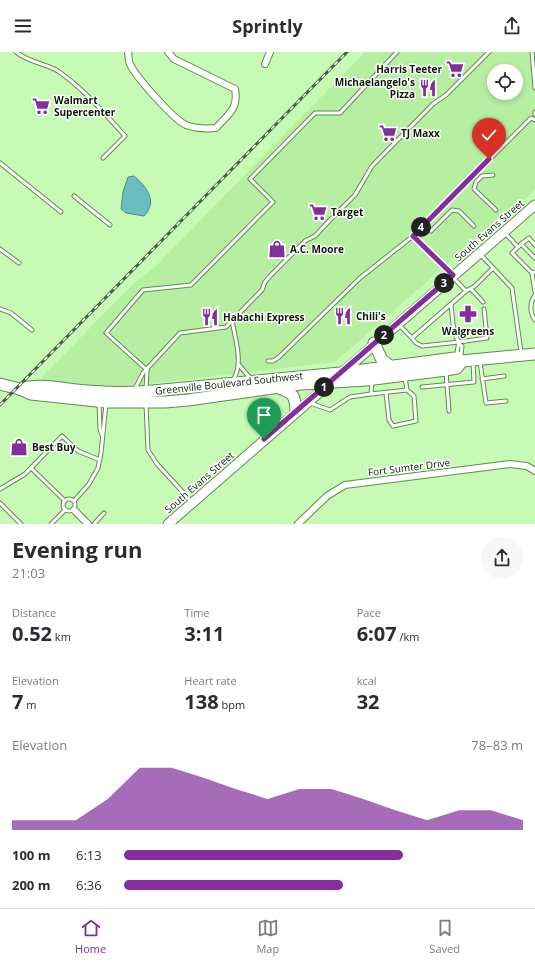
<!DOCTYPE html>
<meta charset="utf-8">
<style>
:root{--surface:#fff;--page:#f7f7f7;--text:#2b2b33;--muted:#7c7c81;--line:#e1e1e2;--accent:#832e9c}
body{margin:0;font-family:"Open Sans",sans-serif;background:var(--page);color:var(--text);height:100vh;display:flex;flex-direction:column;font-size:15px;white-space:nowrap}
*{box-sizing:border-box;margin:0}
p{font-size:13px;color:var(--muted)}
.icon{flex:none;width:22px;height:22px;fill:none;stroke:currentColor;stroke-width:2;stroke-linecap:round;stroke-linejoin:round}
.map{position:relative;height:472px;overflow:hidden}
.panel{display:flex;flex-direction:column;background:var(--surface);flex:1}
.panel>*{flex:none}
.controls{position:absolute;left:487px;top:12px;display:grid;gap:8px}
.controls a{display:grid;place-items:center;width:36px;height:36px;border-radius:50%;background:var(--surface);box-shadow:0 2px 6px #0003;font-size:20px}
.pin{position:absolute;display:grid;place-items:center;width:34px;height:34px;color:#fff;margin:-41px -17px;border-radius:50% 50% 50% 0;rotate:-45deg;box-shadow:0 0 4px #0007}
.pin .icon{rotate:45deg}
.km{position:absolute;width:20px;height:20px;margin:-10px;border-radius:50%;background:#222;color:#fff;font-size:11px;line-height:20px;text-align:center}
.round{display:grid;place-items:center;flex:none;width:42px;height:42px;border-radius:21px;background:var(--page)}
.headline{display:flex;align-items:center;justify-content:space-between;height:68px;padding:0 12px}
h1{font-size:22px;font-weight:700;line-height:30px}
.stats{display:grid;grid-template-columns:repeat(3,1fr);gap:6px;height:68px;padding:4px 12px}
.stats div{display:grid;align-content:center}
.stats b{font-size:20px;font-weight:700}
.stats small{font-size:11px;font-weight:400}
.stats p{font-size:11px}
.chart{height:112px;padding:8px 12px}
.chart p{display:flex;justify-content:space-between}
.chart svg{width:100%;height:72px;margin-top:4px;fill:var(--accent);opacity:.7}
ul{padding:0 12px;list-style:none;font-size:13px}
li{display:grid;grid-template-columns:64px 48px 1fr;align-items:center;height:30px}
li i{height:10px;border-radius:5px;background:var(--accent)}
header{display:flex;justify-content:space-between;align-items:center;height:52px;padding:0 12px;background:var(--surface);font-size:18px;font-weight:700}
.dock{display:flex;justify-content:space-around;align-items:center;height:56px;border-top:1px solid var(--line);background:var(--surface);font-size:11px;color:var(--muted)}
.dock a{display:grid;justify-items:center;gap:2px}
.dock .current{color:var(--accent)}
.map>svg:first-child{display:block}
.built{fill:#b7efa2;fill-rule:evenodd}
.water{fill:#6bbdbf;stroke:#4e8d87}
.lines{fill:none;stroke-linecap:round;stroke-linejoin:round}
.lane-casing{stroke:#5e8c4b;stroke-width:5}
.street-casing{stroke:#5e8c4b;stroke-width:8}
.secondary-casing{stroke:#5e8c4b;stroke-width:11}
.highway-casing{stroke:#5e8c4b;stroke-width:13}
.lane{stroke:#fff;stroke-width:3}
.street{stroke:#fff;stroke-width:6}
.secondary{stroke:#fff;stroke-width:9}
.highway{stroke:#fff;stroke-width:11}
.rail-casing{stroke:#45623b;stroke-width:3}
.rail{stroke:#fff;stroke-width:1.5;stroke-dasharray:4.5;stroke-linecap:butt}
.route-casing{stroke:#fff;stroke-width:8}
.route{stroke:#832e9c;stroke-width:5}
.labels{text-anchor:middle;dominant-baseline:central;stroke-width:3;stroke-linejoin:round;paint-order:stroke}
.poi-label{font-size:10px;font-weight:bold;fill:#091c03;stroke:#fff;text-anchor:start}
.street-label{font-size:10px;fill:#091c03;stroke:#fff}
</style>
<header><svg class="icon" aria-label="menu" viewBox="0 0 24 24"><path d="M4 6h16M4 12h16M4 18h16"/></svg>Sprintly<svg class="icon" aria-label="share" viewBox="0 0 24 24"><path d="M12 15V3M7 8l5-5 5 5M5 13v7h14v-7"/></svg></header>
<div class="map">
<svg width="535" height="472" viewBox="0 0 535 472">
<rect width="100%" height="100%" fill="#c7fab4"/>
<path class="built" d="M 365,0 L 535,0 L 535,138 L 501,168 L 479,184 L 335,310 L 122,335 L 41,328 L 42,325 L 134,231 L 155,215 ZM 494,19 L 516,19 L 516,41 L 494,41 Z"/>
<path class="water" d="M 134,124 C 147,135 158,150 144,164 L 126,161 L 121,157 L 123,140 L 128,125 Z"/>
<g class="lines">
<g class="lane-casing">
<g id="lane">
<path d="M 16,0 C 30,11 45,11 58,19 C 84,37 104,61 125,84 L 103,106"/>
<polyline points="532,0 535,36"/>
<polyline points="535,60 535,62"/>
<polyline points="0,111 61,160"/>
<polyline points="493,123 482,124 476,130 474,137 496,158"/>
<polyline points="74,144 110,173"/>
<polyline points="431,179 452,158 459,159 474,174"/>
<polyline points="505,181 518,195 521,192 535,206"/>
<polyline points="413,184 466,239 475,234 493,216"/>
<polyline points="521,192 529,186 535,193"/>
<polyline points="518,195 512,201 532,221"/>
<polyline points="0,197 19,211"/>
<polyline points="480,202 512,236 521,300"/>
<polyline points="535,220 532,221 535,240"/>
<polyline points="471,237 483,250"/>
<path d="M 535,243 C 530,250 529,260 535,268"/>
<polyline points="0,257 11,261 32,278"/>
<path d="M 232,268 C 235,287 244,312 233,328"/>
<polyline points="398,272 412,286 466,239"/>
<polyline points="412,286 416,291 422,294 459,290 454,281 451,253"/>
<polyline points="459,292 462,294 461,304"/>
<polyline points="461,303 457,300 459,290 487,286 484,257"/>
<polyline points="268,309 273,309 279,305 360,226 413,184 531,66 535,68"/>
<polyline points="480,310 486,351 506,349"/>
<polyline points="239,313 251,327"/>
<polyline points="147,318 106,281 143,238 191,233 273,150 250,127 315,61 340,61 397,0"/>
<polyline points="446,320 449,359"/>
<polyline points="482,327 504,324"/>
<polyline points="422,335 474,330 473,310"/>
<polyline points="135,337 143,321 180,281 226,275 262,238 265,230 270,224 305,189 315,184 330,168 355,143 372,114 433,52 446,43 489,0"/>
<polyline points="146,338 147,318"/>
<polyline points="386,341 389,368 393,374 416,369 414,344 407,338"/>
<polyline points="371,342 407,338 405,325"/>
<polyline points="99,351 100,377 102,383"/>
<polyline points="310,351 330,358 350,345 371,342 372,330"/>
<polyline points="146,352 148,398 157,412 192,450"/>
<polyline points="31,416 65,449"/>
<polyline points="0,437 25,422 62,384 78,399 100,408"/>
<circle cx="69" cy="453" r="6"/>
<polyline points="74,449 89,432 98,416 101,401 106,352"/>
<polyline points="0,451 21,472"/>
<polyline points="51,472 65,458"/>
<polyline points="94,472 104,461"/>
</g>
</g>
<g class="street-casing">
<g id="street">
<path d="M 128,0 C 129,4 128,9 130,12 C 135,24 174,68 186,73 C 197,77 205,77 216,76 C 228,62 239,57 235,37 L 174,7 L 168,0"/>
<polyline points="265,12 270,0"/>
<polyline points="74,458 88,472"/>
<polyline points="298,472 327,444 345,433 510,412 527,414 535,419"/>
</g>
</g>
<g class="secondary-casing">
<polyline id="secondary" points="168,472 535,153"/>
</g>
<g class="highway-casing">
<g id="highway">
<polyline points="374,291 382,308 390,314"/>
<polyline points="0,332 20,337 31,342 106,350 165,350 188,348 301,332 366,328 446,318 457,316 462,309"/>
<path d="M 279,336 C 294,342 295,343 296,359"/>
<path d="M 20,337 C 41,330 66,338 88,339 C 110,341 131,341 153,339 L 340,321 L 455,306 L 462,309 L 535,302"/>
</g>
</g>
<use href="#lane" class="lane"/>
<use href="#street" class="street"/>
<use href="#secondary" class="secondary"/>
<use href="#highway" class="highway"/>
<g class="rail-casing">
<polyline id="rail" points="0,353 347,0"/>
</g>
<use href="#rail" class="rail"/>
</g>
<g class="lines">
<g class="route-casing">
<polyline id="route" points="264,387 453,223 413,184 489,107"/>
</g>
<use href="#route" class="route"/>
</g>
<defs>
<g id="supermarket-bare" transform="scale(1.38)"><path d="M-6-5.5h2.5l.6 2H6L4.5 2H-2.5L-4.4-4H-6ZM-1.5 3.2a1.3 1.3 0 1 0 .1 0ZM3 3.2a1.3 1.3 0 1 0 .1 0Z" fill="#832e9c" stroke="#fff" stroke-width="2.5" paint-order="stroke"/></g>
<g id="restaurant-bare" transform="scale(1.38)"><path d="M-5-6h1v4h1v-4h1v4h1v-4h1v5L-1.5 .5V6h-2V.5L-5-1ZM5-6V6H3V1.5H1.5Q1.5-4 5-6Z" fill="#832e9c" stroke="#fff" stroke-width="2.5" paint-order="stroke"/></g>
<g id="shop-bare" transform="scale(1.38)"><path d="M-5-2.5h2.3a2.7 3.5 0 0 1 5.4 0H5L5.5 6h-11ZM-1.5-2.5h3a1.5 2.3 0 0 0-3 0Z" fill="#832e9c" stroke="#fff" stroke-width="2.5" paint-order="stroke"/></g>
<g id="pharmacy-bare" transform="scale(1.38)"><path d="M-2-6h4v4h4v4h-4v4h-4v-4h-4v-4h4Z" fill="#832e9c" stroke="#fff" stroke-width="2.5" paint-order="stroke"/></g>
</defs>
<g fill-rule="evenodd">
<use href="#supermarket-bare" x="455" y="17"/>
<use href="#restaurant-bare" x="428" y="36"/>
<use href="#supermarket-bare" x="41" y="54"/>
<use href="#supermarket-bare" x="388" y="81"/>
<use href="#supermarket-bare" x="318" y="160"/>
<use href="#shop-bare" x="277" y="197"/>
<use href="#pharmacy-bare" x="468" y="262"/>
<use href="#restaurant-bare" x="343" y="264"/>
<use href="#restaurant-bare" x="210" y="265"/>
<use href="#shop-bare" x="19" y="395"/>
</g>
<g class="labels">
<g class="poi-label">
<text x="442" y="17" text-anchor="end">Harris Teeter</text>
<text x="415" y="30" text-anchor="end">Michaelangelo's<tspan x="415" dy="12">Pizza</tspan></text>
<text x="54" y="48">Walmart<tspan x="54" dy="12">Supercenter</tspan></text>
<text x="401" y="81">TJ Maxx</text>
<text x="331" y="160">Target</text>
<text x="290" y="197">A.C. Moore</text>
<text x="356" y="264">Chili's</text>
<text x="223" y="265">Habachi Express</text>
<text x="468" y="279" text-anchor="middle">Walgreens</text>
<text x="32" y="395">Best Buy</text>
</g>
<g class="street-label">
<text transform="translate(489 178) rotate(-41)">South Evans Street</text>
<text transform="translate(229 331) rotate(-6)">Greenville Boulevard Southwest</text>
<text transform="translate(409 415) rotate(-7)">Fort Sumter Drive</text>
<text transform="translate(199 430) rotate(-41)">South Evans Street</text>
</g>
</g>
</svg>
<div class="controls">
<a><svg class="icon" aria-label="locate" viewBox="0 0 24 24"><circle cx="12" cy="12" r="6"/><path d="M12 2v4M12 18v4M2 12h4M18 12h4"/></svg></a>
</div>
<div class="pin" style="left:264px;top:387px;background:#1e9e55"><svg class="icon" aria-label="arrive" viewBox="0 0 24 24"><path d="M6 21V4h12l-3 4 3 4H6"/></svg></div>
<div class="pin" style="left:489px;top:107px;background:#d93025"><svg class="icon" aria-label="check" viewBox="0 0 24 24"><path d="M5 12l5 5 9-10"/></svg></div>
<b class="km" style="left:324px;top:335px">1</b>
<b class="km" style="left:384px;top:283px">2</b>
<b class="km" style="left:444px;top:231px">3</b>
<b class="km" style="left:421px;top:175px">4</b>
</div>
<section class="panel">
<div class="headline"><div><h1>Evening run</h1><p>21:03</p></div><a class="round"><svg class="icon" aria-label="share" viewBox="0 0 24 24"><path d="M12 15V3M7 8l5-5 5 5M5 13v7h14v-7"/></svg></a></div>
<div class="stats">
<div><p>Distance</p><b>0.52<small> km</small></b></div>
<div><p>Time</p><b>3:11</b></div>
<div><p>Pace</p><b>6:07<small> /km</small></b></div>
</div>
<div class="stats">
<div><p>Elevation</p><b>7<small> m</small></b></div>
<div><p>Heart rate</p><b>138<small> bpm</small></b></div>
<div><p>kcal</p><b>32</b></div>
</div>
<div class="chart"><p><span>Elevation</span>78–83 m</p>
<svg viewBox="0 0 160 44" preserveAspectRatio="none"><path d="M0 44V38L10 38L20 38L30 25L40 6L50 6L60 12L70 19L80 25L90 19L100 19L110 25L120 32L130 38L140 32L150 32L160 38V44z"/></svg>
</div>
<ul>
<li><b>100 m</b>6:13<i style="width:70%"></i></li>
<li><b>200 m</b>6:36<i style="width:55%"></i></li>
</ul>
</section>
<nav class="dock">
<a class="current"><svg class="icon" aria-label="home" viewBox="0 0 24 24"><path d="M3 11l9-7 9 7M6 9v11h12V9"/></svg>Home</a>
<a><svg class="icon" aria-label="map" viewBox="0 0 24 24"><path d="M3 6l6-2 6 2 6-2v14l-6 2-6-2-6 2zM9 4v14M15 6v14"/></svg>Map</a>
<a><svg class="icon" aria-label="saved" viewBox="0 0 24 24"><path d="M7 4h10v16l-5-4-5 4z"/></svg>Saved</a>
</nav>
